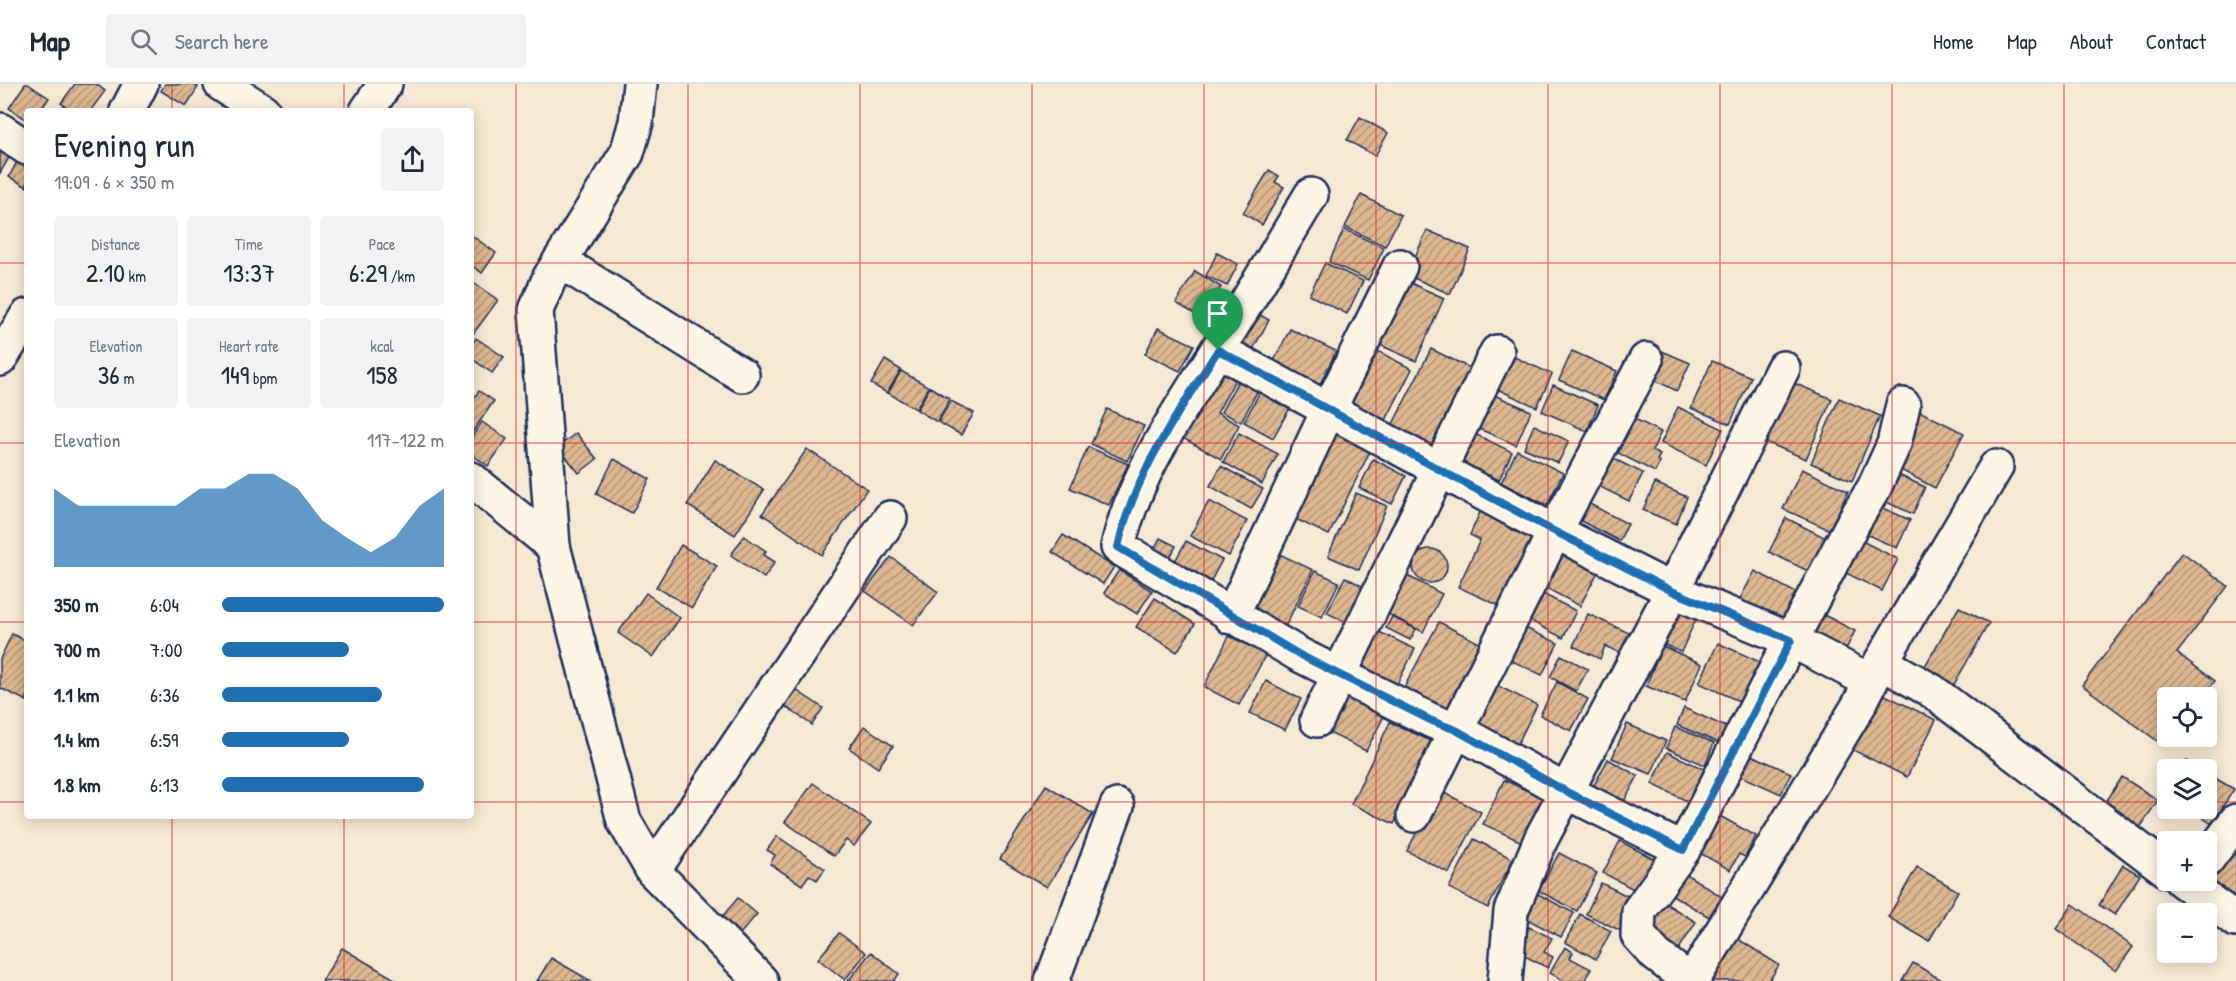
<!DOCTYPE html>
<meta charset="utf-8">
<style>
:root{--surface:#fff;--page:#f2f2f3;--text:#1f2937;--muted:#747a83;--line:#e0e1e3;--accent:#1f6fb2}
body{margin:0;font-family:"Patrick Hand",sans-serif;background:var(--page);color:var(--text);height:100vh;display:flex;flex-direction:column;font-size:22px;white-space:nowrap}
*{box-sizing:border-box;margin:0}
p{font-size:20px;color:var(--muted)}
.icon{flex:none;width:33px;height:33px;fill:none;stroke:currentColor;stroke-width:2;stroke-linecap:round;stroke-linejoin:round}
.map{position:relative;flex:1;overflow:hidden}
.panel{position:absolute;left:24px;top:24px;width:450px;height:711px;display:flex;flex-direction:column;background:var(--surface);border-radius:6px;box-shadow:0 3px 15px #0003}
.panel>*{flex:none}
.buttons{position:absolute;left:2157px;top:603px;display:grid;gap:12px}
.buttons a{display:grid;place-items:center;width:60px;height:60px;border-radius:6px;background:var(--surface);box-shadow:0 3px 15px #0003;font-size:30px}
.pin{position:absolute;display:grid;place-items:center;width:51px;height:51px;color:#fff;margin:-62px -26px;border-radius:50% 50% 50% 0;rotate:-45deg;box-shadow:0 0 6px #0007}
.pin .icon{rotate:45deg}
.round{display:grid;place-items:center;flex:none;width:63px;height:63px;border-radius:6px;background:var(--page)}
.summary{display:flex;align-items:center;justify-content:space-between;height:102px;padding:0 30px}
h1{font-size:33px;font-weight:600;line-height:45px}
.stats{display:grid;grid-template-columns:repeat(3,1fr);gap:9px;height:102px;padding:6px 30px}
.stats div{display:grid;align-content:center;border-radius:6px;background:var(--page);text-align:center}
.stats b{font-size:26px;font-weight:600}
.stats small{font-size:16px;font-weight:400}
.stats p{font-size:16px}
.chart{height:168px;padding:12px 30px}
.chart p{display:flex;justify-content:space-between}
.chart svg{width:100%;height:108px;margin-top:6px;fill:var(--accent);opacity:.7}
ul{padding:0 30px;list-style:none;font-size:20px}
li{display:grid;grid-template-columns:96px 72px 1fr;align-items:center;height:45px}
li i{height:15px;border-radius:8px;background:var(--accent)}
header{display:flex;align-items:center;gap:36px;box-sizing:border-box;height:84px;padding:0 30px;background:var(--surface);border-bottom:2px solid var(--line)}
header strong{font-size:28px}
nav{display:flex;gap:33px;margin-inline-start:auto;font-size:21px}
.search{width:420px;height:54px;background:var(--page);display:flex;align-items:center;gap:15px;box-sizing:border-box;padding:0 21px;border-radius:6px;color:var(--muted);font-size:22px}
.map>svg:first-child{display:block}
.building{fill:url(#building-hatch);stroke:#1b2f5e;stroke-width:1.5}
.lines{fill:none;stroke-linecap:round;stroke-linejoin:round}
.minor-casing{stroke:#1b2f5e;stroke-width:38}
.minor{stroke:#fcf5e5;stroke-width:33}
.route-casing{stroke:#fff;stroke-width:12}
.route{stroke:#1f6fb2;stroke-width:8}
.grid{fill:none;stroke:#d62828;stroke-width:1.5;stroke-opacity:0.55}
</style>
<header>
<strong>Map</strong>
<div class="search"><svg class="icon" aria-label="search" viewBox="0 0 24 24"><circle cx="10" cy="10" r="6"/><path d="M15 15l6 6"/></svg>Search here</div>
<nav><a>Home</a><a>Map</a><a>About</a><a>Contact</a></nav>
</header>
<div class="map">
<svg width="2236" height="897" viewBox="0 0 2236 897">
<defs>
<pattern id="building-hatch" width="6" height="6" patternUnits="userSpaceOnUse" patternTransform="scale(1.5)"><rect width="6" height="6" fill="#deb78f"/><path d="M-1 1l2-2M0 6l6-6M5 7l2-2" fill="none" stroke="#b39578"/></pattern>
</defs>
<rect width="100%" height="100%" fill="#f6e9d4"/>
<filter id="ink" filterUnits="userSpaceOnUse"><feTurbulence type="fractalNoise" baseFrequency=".0167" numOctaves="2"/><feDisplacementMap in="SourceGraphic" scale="12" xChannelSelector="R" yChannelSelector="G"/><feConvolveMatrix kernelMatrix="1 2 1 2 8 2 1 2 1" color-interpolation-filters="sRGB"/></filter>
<g filter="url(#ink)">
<g class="building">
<polygon points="25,0 28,0 49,14 40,27 27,27 27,36 9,24"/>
<polygon points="75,0 96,0 105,7 90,27 72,27 61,19"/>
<polygon points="165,0 193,0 198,3 186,22 161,7"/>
<polygon points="1360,33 1388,49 1375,72 1347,56"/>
<polygon points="0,66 10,72 0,89"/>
<polygon points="20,72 27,76 27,103 9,93"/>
<polygon points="1269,86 1279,92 1275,98 1284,103 1262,141 1243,129"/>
<polygon points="1361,111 1401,131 1385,162 1345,143"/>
<polygon points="1344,145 1384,164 1368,196 1329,178"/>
<polygon points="1427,146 1470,165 1450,210 1407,191"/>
<polygon points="471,151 496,169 482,189 471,181"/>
<polygon points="1217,169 1238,180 1227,202 1206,192"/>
<polygon points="1325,179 1363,197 1347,230 1309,211"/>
<polygon points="1195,187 1221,203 1203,235 1176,219"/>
<polygon points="1399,194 1444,214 1416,277 1371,257"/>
<polygon points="472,198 498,216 471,253 471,199"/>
<polygon points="1248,224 1269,236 1252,267 1230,255"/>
<polygon points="1158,244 1194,261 1180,287 1145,270"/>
<polygon points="1290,245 1336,267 1317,306 1271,283"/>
<polygon points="476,254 504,273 492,289 471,274 471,262"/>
<polygon points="1368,262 1412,285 1382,344 1337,321"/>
<polygon points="1431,265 1474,286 1435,365 1391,344"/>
<polygon points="1572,267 1617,287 1604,316 1559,296"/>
<polygon points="1662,267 1690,279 1677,307 1650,294"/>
<polygon points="1512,272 1552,290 1537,323 1497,305"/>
<polygon points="885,276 901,286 887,309 871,300"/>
<polygon points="1712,277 1751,293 1730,340 1691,324"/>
<polygon points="1216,285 1235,296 1217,329 1239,341 1221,375 1179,352"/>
<polygon points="901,287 929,303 916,325 888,309"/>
<polygon points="1239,295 1258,306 1241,338 1221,328"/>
<polygon points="1789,297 1832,315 1806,375 1763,357"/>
<polygon points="1553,301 1598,321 1587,347 1542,327"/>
<polygon points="930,303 950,315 937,338 917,326"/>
<polygon points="1261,306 1291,322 1273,354 1244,338"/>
<polygon points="479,307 494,317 471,350 471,318"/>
<polygon points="1492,310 1531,327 1516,361 1477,344"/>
<polygon points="1839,314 1880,332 1852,397 1811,379"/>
<polygon points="951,317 974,329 961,351 938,338"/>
<polygon points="1678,323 1723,345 1706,381 1661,359"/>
<polygon points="1107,325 1144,342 1127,377 1091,360"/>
<polygon points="1919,327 1964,349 1935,404 1891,381"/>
<polygon points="1635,335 1661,348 1652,367 1660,371 1657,376 1660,378 1655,388 1618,369"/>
<polygon points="482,338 507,355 488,382 471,370 471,354"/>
<polygon points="1534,341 1569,357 1558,379 1524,364"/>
<polygon points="1329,342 1372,363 1329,451 1285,430"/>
<polygon points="576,349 597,375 579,389 558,363"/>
<polygon points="1239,349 1278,370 1262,400 1223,378"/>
<polygon points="1473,349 1512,368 1499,396 1459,377"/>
<polygon points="1088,363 1128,380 1109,421 1070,404"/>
<polygon points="807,365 867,405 822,471 762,430"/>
<polygon points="1517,366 1563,389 1547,421 1501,399"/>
<polygon points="1612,374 1643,389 1629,417 1598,402"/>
<polygon points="614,375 650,395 632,429 596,410"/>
<polygon points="1373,375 1406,392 1392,420 1359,404"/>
<polygon points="715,376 764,406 735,451 687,421"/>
<polygon points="1221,382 1263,405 1251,425 1210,402"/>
<polygon points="1802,385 1848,407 1830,446 1783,425"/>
<polygon points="1894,389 1925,403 1913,430 1882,416"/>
<polygon points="1655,399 1687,413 1676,440 1643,426"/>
<polygon points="1356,409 1387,422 1359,486 1328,472"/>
<polygon points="1582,416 1628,440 1619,457 1573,433"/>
<polygon points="1209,417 1247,437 1229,472 1190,452"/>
<polygon points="1880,423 1910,436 1897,464 1868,451"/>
<polygon points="1481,426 1535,451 1502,523 1458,503 1480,456 1470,451"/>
<polygon points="1786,434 1828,455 1812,489 1769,468"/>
<polygon points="1063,451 1114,483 1103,500 1052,468"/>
<polygon points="744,452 766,467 764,471 775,478 764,494 731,471"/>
<polygon points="1160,454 1176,462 1167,479 1151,471"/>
<polygon points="1186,457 1222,476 1208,502 1172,483"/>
<polygon points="1862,457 1898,475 1882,507 1846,489"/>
<polygon points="681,461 717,482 692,524 656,503"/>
<polygon points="1565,463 1601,482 1580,522 1544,503"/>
<circle cx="1430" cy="482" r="17"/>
<polygon points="1271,466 1313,486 1282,549 1239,529"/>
<polygon points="2182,468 2228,502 2177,569 2215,597 2202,614 2168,614 2168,652 2172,652 2164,662 2082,601"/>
<polygon points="891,473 938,508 913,541 865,507"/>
<polygon points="1119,486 1152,507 1137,530 1104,509"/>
<polygon points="1315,487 1339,498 1322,533 1298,522"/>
<polygon points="1755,487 1798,510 1778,547 1735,524"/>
<polygon points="1404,490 1442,510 1423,548 1384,528"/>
<polygon points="1345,493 1366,504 1348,539 1327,529"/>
<polygon points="646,509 680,534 653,573 618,549"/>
<polygon points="1543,510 1576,527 1563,554 1529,536"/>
<polygon points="1155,514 1195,540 1177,568 1136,543"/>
<polygon points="1959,523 1989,539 1948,611 1918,594"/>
<polygon points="1678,527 1696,535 1681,568 1663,560"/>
<polygon points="1588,530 1629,549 1620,569 1605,562 1600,575 1573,562"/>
<polygon points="1822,530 1855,547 1841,575 1807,559"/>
<polygon points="1392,533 1416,545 1410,556 1386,544"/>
<polygon points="1439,538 1485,562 1447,636 1400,611"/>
<polygon points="1523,543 1558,559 1542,591 1508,575"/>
<polygon points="1375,546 1415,565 1394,606 1355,587"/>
<polygon points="12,550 27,557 27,617 0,604 0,575"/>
<polygon points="1229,552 1266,570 1239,621 1204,603"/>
<polygon points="1718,559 1760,578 1741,618 1699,599"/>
<polygon points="1662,562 1702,580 1685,618 1646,602"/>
<polygon points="1561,571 1588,585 1576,607 1550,593"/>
<polygon points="1266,597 1301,615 1285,646 1250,629"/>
<polygon points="1557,598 1588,615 1571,647 1540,631"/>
<polygon points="1496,601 1537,621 1516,663 1476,643"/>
<polygon points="790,602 823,624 812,641 779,618"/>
<polygon points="1875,606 1936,636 1907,693 1847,663"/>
<polygon points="1340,611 1384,632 1366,667 1323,646"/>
<polygon points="1684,624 1726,643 1719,659 1677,641"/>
<polygon points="1390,638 1433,658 1394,740 1351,720"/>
<polygon points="1627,640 1666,657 1651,690 1612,674"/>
<polygon points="864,642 893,662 878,684 849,664"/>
<polygon points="1675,643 1714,659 1705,681 1666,664"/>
<polygon points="1667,668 1704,685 1689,718 1652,700"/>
<polygon points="1749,670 1791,689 1781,710 1739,691"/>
<polygon points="1608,675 1638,692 1622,721 1592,705"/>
<polygon points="2187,677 2201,686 2181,686"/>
<polygon points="2206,689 2234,705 2212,740 2188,724 2206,724"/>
<polygon points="2122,693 2158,716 2138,747 2102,724"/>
<polygon points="1504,696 1547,716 1526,760 1483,740"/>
<polygon points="813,699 871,740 854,762 846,756 834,772 785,738"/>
<polygon points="1046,701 1093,730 1047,803 1000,775"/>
<polygon points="1439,706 1481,728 1449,789 1407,767"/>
<polygon points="1718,731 1756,752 1745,773 1739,770 1730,786 1698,768"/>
<polygon points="777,752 825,785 817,796 809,791 802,801 770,780 775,771 767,766"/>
<polygon points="1474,755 1513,775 1488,824 1449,804"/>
<polygon points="1620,757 1656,776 1639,808 1603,789"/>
<polygon points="2233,758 2236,760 2236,817 2206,796"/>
<polygon points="1559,769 1597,789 1577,827 1539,807"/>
<polygon points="2123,781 2140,791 2115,831 2099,821"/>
<polygon points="1917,783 1958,807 1929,857 1888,833"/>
<polygon points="1683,788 1722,813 1709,833 1669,809"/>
<polygon points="1601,799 1636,816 1621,847 1586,830"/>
<polygon points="1538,810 1574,829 1561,853 1525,834"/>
<polygon points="738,814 757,830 740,850 721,834"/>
<polygon points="1665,819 1696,838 1679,865 1647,846"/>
<polygon points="2073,820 2133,863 2116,887 2056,845"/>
<polygon points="1580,830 1611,847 1596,875 1565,858"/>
<polygon points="1529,843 1552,854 1544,868 1553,873 1548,884 1517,868"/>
<polygon points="1727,848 1779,881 1769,897 1709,897"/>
<polygon points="839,849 866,869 845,896 818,875"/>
<polygon points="1565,863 1573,868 1570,874 1591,885 1584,897 1564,897 1550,889"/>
<polygon points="342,864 398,897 322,897"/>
<polygon points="871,868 899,890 894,897 848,897"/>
<polygon points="551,874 591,897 537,897"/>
<polygon points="1913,879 1943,897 1902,897"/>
</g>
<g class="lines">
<g class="minor-casing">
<g id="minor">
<polyline points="221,0 263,27"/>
<polyline points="127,27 141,0"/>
<polyline points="367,27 385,0"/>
<polyline points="0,46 27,64"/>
<path d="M 1311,111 C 1280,163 1249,216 1216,268 C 1178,330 1134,391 1118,463 L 1298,570 L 1432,637 L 1456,646 L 1567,708 L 1683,766 L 1639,827 L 1638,851 L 1656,871 L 1690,897"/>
<polyline points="560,177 742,291"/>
<polyline points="1218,266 1542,441 1673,507 1791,556 1870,597"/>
<polyline points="0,275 27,232"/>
<polyline points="471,395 553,462 624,737 653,787 761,897"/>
<polyline points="553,462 536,226 550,193 627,69 636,38 640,0"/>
<polyline points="1231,533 1329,325 1400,182"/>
<polyline points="1881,578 1932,607 2168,787"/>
<polyline points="1317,636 1497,268"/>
<polyline points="1414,731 1555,447 1646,276"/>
<polyline points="1683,766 1791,556 1854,437 1874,404 1894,360 1903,321"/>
<polyline points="2206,777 2236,737"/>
<polyline points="653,787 890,434"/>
<polyline points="2181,796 2236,836"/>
<polyline points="1052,897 1117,722"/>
<polyline points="1505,897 1511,827 1541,755 1668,515 1783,284"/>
<polyline points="1692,897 1859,621 1881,578 1996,383"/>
</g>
</g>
<use href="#minor" class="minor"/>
</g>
</g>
<g class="lines" filter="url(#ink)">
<g class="route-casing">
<path id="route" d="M 1218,266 L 1542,441 L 1672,507 L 1791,556 L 1683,766 L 1567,708 L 1456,646 L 1432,637 L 1298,570 L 1118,463 C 1134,390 1178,329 1218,266 Z"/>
</g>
<use href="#route" class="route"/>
</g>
<path class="grid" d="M 172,0 L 172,27M 344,0 L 344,27M 516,0 L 516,897M 688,0 L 688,897M 860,0 L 860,897M 1032,0 L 1032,897M 1204,0 L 1204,897M 1376,0 L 1376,897M 1548,0 L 1548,897M 1720,0 L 1720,897M 1892,0 L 1892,897M 2064,0 L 2064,897M 0,179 L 27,179M 471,179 L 2236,179M 0,359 L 27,359M 471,359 L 2236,359M 0,538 L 27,538M 471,538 L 2236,538M 0,718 L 27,718M 471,718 L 2168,718M 2206,718 L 2236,718M 172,732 L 172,897M 344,732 L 344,897"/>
</svg>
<div class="buttons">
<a><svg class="icon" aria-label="locate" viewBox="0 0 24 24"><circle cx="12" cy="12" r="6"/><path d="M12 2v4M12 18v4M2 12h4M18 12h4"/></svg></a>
<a><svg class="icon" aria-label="layers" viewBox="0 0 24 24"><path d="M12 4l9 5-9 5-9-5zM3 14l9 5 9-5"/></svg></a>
<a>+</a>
<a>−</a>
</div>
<div class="pin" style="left:1218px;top:266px;background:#1e9e55"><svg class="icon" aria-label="arrive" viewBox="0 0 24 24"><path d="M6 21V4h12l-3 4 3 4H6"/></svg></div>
<section class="panel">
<div class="summary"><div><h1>Evening run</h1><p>19:09 · 6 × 350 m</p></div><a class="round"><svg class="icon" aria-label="share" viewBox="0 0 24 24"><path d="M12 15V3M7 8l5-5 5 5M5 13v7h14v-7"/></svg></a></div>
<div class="stats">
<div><p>Distance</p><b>2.10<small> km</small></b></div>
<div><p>Time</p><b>13:37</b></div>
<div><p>Pace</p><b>6:29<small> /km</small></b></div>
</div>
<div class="stats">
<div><p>Elevation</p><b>36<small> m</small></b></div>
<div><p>Heart rate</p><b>149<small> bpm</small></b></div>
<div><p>kcal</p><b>158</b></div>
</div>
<div class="chart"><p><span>Elevation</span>117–122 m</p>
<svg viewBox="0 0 160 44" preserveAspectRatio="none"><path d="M0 44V12L10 19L20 19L30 19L40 19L50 19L60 12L70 12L80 6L90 6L100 12L110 25L120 32L130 38L140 32L150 19L160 12V44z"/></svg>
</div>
<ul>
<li><b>350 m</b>6:04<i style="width:100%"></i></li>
<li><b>700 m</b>7:00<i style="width:57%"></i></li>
<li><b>1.1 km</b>6:36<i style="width:72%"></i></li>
<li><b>1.4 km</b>6:59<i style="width:57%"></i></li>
<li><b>1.8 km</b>6:13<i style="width:91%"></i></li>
</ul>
</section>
</div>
